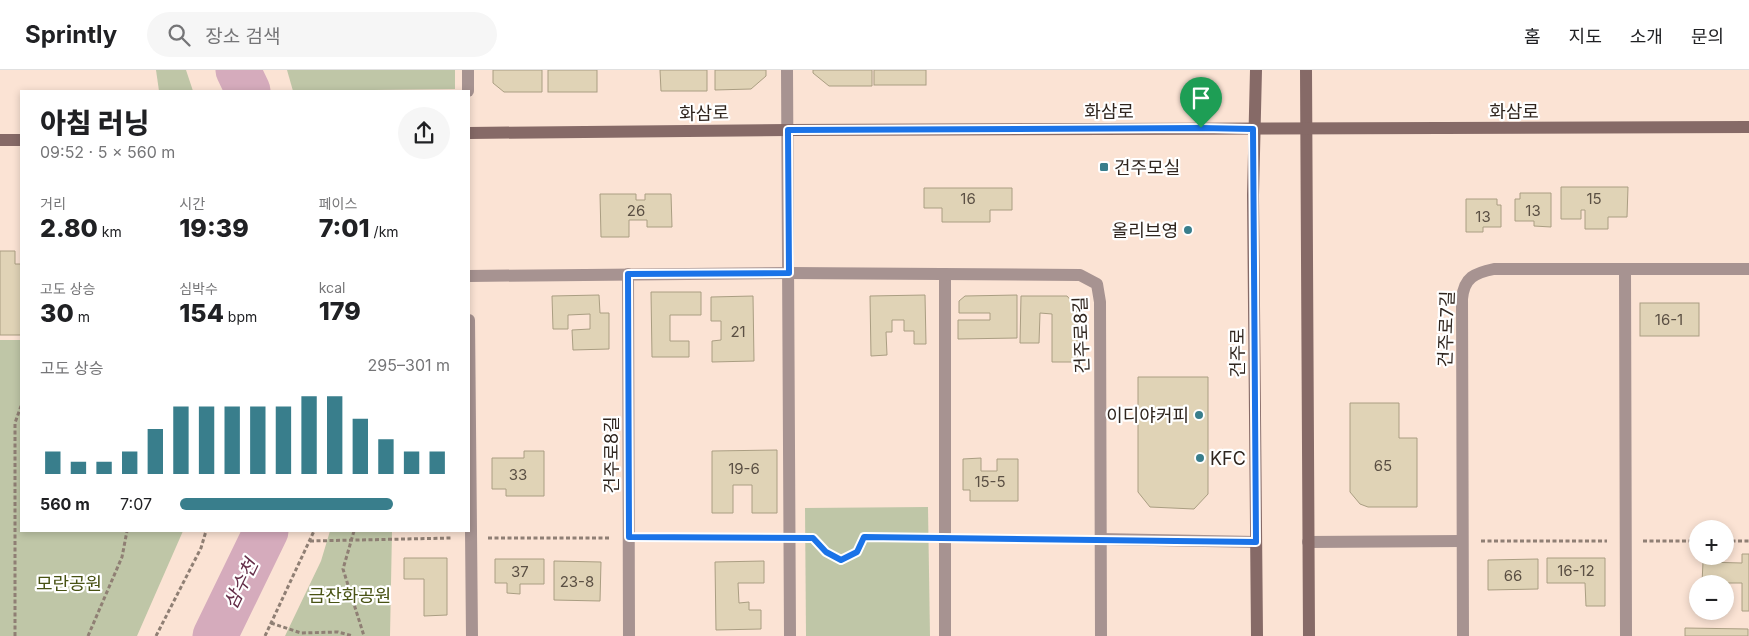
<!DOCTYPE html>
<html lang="ko">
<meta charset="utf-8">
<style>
:root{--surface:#fff;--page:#f6f6f6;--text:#202124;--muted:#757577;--line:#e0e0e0;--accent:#397e8c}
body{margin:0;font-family:Inter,"Noto Sans KR",sans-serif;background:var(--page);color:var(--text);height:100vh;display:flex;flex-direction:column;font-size:19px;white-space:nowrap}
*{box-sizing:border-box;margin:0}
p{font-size:16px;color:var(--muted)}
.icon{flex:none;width:28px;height:28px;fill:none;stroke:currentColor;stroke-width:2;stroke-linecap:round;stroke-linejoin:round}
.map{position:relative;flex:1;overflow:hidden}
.sheet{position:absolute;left:20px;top:20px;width:450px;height:442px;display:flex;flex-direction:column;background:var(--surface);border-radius:0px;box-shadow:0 2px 8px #0003}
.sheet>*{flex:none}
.buttons{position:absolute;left:1689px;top:450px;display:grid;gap:10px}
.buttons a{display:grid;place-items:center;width:45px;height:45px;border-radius:50%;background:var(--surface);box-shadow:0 2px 8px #0003;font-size:25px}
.pin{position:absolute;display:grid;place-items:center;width:42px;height:42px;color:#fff;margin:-51px -21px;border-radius:50% 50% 50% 0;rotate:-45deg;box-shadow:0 0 5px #0007}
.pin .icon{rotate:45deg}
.round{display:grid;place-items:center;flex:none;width:52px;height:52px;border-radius:26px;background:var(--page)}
.head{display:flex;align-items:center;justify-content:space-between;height:85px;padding:0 20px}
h1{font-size:28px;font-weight:800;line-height:38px}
.figures{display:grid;grid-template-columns:repeat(3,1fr);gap:8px;height:85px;padding:5px 20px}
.figures div{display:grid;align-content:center}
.figures b{font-size:25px;font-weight:800}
.figures small{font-size:14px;font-weight:400}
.figures p{font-size:14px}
.chart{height:140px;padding:10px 20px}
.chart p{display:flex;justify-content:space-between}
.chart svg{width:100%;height:90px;margin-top:5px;stroke:var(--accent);stroke-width:6}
ul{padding:0 20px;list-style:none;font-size:16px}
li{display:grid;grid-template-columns:80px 60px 1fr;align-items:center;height:38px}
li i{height:12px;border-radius:6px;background:var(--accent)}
header{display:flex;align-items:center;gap:30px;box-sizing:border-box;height:70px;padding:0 25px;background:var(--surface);border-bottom:1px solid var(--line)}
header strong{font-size:24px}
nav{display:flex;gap:28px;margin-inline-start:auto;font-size:18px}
.search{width:350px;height:45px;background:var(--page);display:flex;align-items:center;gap:12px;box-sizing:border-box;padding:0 18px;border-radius:28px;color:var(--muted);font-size:19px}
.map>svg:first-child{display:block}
.green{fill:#bfc6a7}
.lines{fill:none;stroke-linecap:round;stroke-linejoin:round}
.river{stroke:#d5abbc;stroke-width:45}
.building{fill:#e0d3b6;stroke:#aa9e82}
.path{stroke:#8f7f74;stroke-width:3;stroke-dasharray:4 2.5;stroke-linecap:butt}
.street{stroke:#a79391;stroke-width:12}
.secondary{stroke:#866a67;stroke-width:12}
.route-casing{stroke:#fff;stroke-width:10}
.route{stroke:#1a73e8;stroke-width:6}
.poi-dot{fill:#397e8c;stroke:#fff;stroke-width:2}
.labels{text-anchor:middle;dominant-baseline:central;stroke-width:4.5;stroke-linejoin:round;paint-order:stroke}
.number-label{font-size:15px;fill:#5b5044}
.street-label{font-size:18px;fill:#2f251e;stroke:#fff}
.poi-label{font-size:18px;fill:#2f251e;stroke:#fff;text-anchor:start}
.park-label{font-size:18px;fill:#485213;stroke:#fff}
.water-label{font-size:19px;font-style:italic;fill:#632d47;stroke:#fff}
</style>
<header>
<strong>Sprintly</strong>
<div class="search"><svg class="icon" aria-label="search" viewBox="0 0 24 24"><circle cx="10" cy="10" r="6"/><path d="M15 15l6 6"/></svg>장소 검색</div>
<nav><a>홈</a><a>지도</a><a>소개</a><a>문의</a></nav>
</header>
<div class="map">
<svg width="1749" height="566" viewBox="0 0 1749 566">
<rect width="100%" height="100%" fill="#fbe3d4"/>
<g class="green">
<polygon points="156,0 186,0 193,21 159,21"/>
<polygon points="287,0 455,0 455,19 293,21"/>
<polygon points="0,270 21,270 21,461 183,461 137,566 0,566"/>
<polygon points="928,437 930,566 806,566 805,438"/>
<polygon points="330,461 392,461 390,566 285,566 321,491"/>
</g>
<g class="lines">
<g class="river">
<polyline points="238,0 248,21"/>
<polyline points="215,566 266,461"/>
</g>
</g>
<g class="building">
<polygon points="493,0 542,0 542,22 504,22 493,13"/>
<rect x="548" y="0" width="49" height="22"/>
<polygon points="660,0 707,0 707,21 661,21"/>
<polygon points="715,0 766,0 766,6 751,19 715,20"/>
<polygon points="813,0 872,0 872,16 829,16 813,3"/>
<rect x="874" y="0" width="52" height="15"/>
<polygon points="1561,117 1628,117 1627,147 1608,147 1608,159 1585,159 1585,140 1581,140 1581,149 1561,149"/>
<polygon points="924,118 1012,118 1012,140 990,140 990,152 942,152 942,138 924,138"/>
<polygon points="1520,123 1551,123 1551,157 1534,156 1534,151 1515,151 1515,129 1520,129"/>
<polygon points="600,124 636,124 636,130 645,130 645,124 671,124 672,157 647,157 647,150 629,150 629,167 601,167"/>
<polygon points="1466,129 1497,129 1497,135 1501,135 1501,157 1483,157 1483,162 1466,162"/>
<polygon points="0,181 15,181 15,194 21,194 21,265 0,265"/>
<polygon points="651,222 701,222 701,245 670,245 670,271 689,271 689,287 652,287"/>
<polygon points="599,225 600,243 609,243 609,279 573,280 572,260 590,259 590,244 568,245 568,259 553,259 552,226"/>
<polygon points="925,225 926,274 914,274 914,261 904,261 904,250 892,250 892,262 886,262 887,285 871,286 870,226"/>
<polygon points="1017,225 1017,268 958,269 958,250 990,250 990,243 959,243 959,231 965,226"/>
<polygon points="753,226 754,291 712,292 712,271 721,270 721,251 711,251 711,227"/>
<polygon points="1021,226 1067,226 1077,237 1077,292 1052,292 1052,244 1040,243 1039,273 1020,273"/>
<rect x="1640" y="233" width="59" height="33"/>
<polygon points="1138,307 1208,307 1208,424 1194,439 1150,437 1138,422"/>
<polygon points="1350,333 1399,333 1399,368 1417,368 1417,437 1368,437 1360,434 1350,422"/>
<polygon points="777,380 777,443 752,443 752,415 733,415 733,443 712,443 712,381"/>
<polygon points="524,381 544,381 544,426 506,426 506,419 492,419 492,388 524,388"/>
<polygon points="981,388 981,401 997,401 997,389 1018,389 1018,431 970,431 970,420 963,420 963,389"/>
<polygon points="1742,484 1749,484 1749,541 1742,541 1742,513 1702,513 1703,492 1742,493"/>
<polygon points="404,488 447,488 447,545 424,546 424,509 404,509"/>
<polygon points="1547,488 1605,488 1605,536 1586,536 1585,513 1547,513"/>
<polygon points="495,489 544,489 544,514 520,514 520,524 507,523 507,513 495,513"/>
<polygon points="1538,489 1538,519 1488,520 1488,490"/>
<polygon points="554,491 601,492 600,531 554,530"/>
<polygon points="764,491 764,513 738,513 739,533 749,532 749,540 761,540 761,559 716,560 715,492"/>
<polygon points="1685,558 1748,559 1748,566 1685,566"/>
</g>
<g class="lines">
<g class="path">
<polyline points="354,461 343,499 364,566"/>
<polyline points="646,467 772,468"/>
<polyline points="488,468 609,468"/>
<polyline points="808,468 813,468 826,482 841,490 857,482 864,467 928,469"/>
<polyline points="964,468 1083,469"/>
<polyline points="310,471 452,468"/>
<polyline points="1481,471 1607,471"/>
<polyline points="1643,471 1698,471"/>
<polyline points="1725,471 1749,471"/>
<polyline points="271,553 301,563 338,562 353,566"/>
<polyline points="15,566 15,353 21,336"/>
<polyline points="88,566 122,487 127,461"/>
<polyline points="156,566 201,478 206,461"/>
<polyline points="265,566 314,461"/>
</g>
<g class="street">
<polyline points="468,0 468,21"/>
<polyline points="787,0 790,566"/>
<polyline points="1625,199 1626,566"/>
<polyline points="628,204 629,566"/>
<polyline points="945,204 945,566"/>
<polyline points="469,206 789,203 1080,205 1097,214 1100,232 1101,566"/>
<polyline points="469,250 472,566"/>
<polyline points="1101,469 1256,472"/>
<polyline points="1308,472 1462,471"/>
<path d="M 1463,566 L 1462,229 C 1464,207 1475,203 1494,199 L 1749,199"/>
</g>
<g class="secondary">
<polyline points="1256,0 1253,125 1257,566"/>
<polyline points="1306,0 1309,566"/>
<polyline points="469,63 788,60 1749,57"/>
<polyline points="0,70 21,70"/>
</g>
</g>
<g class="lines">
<g class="route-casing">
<polygon id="route" points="1201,58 1253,59 1256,472 864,467 857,482 841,490 826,482 813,468 629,467 628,204 789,203 788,60"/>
</g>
<use href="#route" class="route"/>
</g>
<g class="poi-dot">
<rect x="1099" y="92" width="10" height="10" rx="2.5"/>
<circle cx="1188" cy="160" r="5"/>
<circle cx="1199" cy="345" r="5"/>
<circle cx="1200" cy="388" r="5"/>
</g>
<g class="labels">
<g class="number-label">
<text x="968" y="128">16</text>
<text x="1594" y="128">15</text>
<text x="636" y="140">26</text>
<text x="1533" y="140">13</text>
<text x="1483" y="146">13</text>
<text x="1669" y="249">16-1</text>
<text x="738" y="261">21</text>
<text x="1383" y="395">65</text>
<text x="744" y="398">19-6</text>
<text x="518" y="404">33</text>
<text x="990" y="411">15-5</text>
<text x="1576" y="500">16-12</text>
<text x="520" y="501">37</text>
<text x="1513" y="505">66</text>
<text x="577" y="511">23-8</text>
</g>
<g class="street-label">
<text x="1109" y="41">화삼로</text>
<text x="1514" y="41">화삼로</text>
<text transform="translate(704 43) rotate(-1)">화삼로</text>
<text transform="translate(1446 259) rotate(-88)">건주로7길</text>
<text transform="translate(1081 265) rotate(-92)">건주로8길</text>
<text transform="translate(1237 283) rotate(-90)">건주로</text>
<text transform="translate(611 385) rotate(-90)">건주로8길</text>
</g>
<g class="poi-label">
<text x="1114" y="97">건주모실</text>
<text x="1178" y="160" text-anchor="end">올리브영</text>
<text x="1189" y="345" text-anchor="end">이디야커피</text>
<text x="1210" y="388">KFC</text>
</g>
<g class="park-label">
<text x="69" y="513">모란공원</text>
<text x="350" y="525">금잔화공원</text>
</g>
<g class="water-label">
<text transform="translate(241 514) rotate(-64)">삼수천</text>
</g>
</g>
</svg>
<div class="buttons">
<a>+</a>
<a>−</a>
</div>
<div class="pin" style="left:1201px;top:58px;background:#1e9e55"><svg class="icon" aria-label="arrive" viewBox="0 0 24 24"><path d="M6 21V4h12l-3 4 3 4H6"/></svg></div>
<section class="sheet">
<div class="head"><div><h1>아침 러닝</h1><p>09:52 · 5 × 560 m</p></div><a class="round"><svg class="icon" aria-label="share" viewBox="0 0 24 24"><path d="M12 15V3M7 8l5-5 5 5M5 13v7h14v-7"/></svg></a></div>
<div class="figures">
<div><p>거리</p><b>2.80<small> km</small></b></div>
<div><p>시간</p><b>19:39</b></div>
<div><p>페이스</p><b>7:01<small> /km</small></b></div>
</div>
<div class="figures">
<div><p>고도 상승</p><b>30<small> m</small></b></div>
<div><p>심박수</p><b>154<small> bpm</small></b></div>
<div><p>kcal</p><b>179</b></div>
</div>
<div class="chart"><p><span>고도 상승</span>295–301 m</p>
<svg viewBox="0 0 160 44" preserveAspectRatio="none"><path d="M5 44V33M15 44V38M25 44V38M35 44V33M45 44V22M55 44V11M65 44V11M75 44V11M85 44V11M95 44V11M105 44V6M115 44V6M125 44V17M135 44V27M145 44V33M155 44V33"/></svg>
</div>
<ul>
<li><b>560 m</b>7:07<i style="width:79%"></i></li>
</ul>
</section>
</div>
